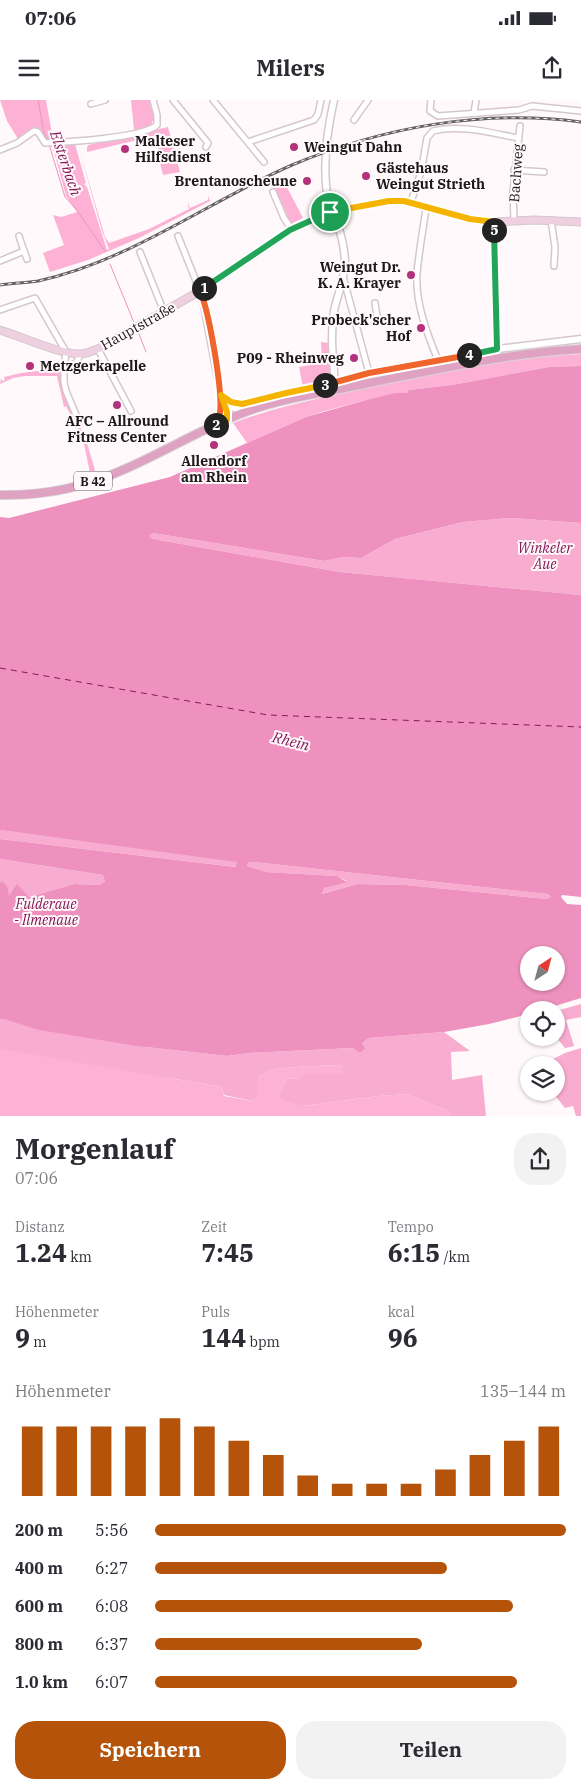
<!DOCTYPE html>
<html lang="de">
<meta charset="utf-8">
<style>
:root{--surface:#fff;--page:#f2f2f3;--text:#2b2b33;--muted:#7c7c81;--accent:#b45309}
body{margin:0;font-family:"IBM Plex Serif",serif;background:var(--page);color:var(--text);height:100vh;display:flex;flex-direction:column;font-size:19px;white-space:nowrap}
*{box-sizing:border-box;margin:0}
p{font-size:16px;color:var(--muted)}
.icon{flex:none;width:28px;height:28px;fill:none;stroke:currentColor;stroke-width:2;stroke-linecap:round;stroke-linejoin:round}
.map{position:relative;height:1016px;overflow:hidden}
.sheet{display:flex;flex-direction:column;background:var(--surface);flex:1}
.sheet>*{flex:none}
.needle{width:32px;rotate:36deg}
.buttons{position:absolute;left:520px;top:846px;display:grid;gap:10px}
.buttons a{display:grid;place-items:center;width:45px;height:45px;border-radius:50%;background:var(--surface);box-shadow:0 1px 4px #0004;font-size:25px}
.pin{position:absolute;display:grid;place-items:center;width:42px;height:42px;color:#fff;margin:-21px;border:2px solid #fff;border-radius:50%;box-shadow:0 1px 5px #0007}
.km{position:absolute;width:25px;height:25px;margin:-12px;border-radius:50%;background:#222;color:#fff;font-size:14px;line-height:25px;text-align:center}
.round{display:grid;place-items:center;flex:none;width:52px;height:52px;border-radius:20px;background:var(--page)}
.summary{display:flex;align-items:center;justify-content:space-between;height:85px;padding:0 15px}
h1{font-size:28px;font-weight:700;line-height:38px}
.figures{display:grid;grid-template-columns:repeat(3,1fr);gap:8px;height:85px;padding:5px 15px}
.figures div{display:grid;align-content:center}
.figures b{font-size:25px;font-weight:700}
.figures small{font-size:14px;font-weight:400}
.figures p{font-size:14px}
.chart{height:140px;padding:10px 15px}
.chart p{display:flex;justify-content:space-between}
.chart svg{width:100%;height:90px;margin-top:5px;stroke:var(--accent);stroke-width:6}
.primary-button{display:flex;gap:10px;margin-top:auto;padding:10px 15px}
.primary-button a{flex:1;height:58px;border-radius:20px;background:var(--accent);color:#fff;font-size:20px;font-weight:700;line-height:58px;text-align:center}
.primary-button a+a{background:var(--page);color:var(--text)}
ul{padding:0 15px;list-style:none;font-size:16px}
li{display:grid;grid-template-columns:80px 60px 1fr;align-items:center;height:38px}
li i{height:12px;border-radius:6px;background:var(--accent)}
.status{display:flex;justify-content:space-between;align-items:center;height:35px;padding:0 25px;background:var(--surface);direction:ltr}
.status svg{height:14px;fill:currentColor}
header{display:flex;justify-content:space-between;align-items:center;height:65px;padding:0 15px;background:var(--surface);font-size:22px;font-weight:700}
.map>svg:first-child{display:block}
.green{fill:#fdb2d5}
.forest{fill:#f8acd0}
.water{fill:#ee91bf;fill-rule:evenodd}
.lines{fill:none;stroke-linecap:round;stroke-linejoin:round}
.stream{stroke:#ee91bf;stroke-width:1}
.ferry{stroke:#851959;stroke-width:1;stroke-dasharray:6 5;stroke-linecap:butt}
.minor-casing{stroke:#d5c7cd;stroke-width:8}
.tertiary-casing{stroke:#d5c7cd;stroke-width:9}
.secondary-casing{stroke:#d5c7cd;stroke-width:9}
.primary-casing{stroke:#d6d5d6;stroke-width:10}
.minor{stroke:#fff;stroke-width:5}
.tertiary{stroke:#fff;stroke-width:6}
.secondary{stroke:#efd0e0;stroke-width:7}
.primary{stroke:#e0a2c2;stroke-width:8}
.rail-casing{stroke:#666163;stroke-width:3}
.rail{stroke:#fff9fb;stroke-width:1;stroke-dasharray:4;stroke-linecap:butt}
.split-1-casing{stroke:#fff;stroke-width:10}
.split-2-casing{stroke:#fff;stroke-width:10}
.split-3-casing{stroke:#fff;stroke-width:10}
.split-4-casing{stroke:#fff;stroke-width:10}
.split-5-casing{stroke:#fff;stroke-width:10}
.split-6-casing{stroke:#fff;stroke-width:10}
.split-1{stroke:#22a559;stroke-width:6}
.split-2{stroke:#f0652b;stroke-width:6}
.split-3{stroke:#f5b400;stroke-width:6}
.split-4{stroke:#f0652b;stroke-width:6}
.split-5{stroke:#22a559;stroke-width:6}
.split-6{stroke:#f5b400;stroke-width:6}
.poi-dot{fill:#b3327c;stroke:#fff9fb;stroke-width:2}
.labels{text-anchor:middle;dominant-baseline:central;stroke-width:4;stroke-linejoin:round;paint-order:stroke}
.shield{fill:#fff9fb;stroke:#615c5e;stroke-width:1}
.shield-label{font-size:12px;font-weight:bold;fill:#1d181a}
.poi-label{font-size:14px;font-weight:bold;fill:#1d181a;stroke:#fff9fb;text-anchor:start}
.street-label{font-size:14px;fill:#1d181a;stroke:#fff9fb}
.park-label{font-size:14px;font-style:italic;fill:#851959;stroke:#fff9fb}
.water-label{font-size:15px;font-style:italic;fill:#851959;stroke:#fff9fb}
</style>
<div class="status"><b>07:06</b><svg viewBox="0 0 49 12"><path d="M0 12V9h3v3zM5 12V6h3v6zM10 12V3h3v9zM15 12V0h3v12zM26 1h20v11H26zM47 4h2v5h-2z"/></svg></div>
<header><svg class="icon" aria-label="menu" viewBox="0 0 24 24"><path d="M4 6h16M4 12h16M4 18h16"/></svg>Milers<svg class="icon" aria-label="share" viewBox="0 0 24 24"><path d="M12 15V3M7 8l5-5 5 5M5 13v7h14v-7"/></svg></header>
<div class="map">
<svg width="581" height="1017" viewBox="0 0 581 1017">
<rect width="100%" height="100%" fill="#fff9fb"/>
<g class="green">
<polygon points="0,0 46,0 53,40 46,40 38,31 18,39 7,21"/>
<polygon points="131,0 150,0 154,17 151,26 134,30"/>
<polygon points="168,27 180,72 163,75 158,54 162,53 161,51 159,51 154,36 87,52 87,48 88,45"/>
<polygon points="52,44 75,44 86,83 84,84 87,87 107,150 109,149 102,131 79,48 105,137 109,143 149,129 189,109 187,100 190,108 208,100 208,96 210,101 139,138 88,160 50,172 43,153 64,145 53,115 61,117 77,112 66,96"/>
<polygon points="281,76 303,118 291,124 271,80"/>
<polygon points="321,242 329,243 332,283 303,288 299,267 322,263"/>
<path d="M 581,254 L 581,266 L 549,267 L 452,285 L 409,290 L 407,293 L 370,299 L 325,311 L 306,317 L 247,343 L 233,323 C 286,303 341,294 396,282 C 457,270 518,256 581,254 Z"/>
<polygon points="37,271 61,272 64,292 86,340 95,370 93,373 90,373 83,339 66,306 64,307 57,276 25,276 13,278 0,284 1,278 2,281 5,280 4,277 21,273"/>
<polygon points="0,759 169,978 222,987 224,996 253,1001 258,977 273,969 311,966 341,965 345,974 306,974 297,979 287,978 278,994 302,1006 379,996 406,994 448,1011 451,1016 0,1016"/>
</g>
<g class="forest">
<polygon points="511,418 581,423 581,495 340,472 159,440 151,438 148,434 153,433 324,461 343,457 361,458 395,439 463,422"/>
<polygon points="0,730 237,761 237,767 0,739"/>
<polygon points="0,759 103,775 105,782 99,785 74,784 29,797 9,797 2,781 0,783"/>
<polygon points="253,762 548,794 551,797 550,799 547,799 406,785 358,784 322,794 324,788 347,781 337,776 265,772 247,766 248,763"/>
<polygon points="581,904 581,917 566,920 574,946 565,948 556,937 556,911"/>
<polygon points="0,919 4,919 39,930 137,946 227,956 248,953 353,948 359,953 362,943 369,938 444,932 470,951 451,952 452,980 482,975 486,1016 451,1016 448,1011 406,994 379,996 302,1006 281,999 278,994 287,978 297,979 305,974 344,974 341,965 311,966 273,969 258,977 257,994 253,1001 224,995 222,987 0,949"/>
<polygon points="581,948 581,1016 576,1016 573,1006 565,1008 553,993 556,992 556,965 541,965 565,953"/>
</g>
<path class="water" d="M 581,266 L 581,423 L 511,418 L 463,422 L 395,439 L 361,458 L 343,457 L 324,461 L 153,433 L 149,435 L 151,438 L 159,440 L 340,472 L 581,495 L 581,797 L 562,795 L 561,797 L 567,804 L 581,805 L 581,898 L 542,910 L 529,910 L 529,914 L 489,924 L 444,932 L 369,938 L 362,943 L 365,949 L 359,953 L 353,948 L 248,953 L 227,956 L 137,946 L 39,930 L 4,919 L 0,919 L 0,783 L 2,781 L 7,786 L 9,796 L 17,784 L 29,797 L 74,784 L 99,785 L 105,782 L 103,775 L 0,759 L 0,739 L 236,767 L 237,762 L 0,730 L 0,417 L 9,418 L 170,377 L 306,317 L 370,299 L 396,293 L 407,293 L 409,290 L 452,285 L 549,267 ZM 253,762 L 548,794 L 551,797 L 547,799 L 406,785 L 358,784 L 322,794 L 324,788 L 347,782 L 337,776 L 266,772 L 247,766 L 248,763 ZM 529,855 L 556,855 L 556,882 L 529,882 Z"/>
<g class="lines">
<g class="stream">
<polyline points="38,0 44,33 48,40"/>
<polyline points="49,44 65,97 76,109 105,151"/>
<polyline points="110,164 135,225"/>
<polyline points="137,229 146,252"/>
</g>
<polyline class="ferry" points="0,568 268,615 581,627"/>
<g class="minor-casing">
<g id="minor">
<polyline points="173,0 208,43 206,47"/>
<polyline points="213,0 264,62"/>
<polyline points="431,0 430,11 438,16 519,10 532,6 581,11"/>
<polyline points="91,4 105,0"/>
<polyline points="474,13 476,0"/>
<polyline points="354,20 368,0"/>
<polyline points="248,42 314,20 318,14 321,0"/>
<path d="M 0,50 L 17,43 L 34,31 L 38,32 L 45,43 C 67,42 142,38 157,25 L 157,15 L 153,0"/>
<polyline points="514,70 544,72"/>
<polyline points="273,92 284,118 292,130"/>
<path d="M 411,102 L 421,72 L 427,38 L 433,31 C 460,24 491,33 518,38"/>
<path d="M 426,108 C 423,130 419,151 417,173 C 415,202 427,234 438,260"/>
<polyline points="514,120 513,92 520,26"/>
<polyline points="551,120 555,147 554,166"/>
<polyline points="494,122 497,249"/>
<polyline points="178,136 200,191"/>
<polyline points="24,151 27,159"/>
<polyline points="140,152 164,212"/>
<polyline points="0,161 24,151 19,136"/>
<polyline points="344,180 369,273"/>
<polyline points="0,210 35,198 66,252 64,269 64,282 66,291 79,322"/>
<polyline points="355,223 375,219 377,217 375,203"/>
<polyline points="98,249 131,311"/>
<polyline points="64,269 77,262 80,254"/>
<polyline points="221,295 231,302 241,304 286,293 335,283"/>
</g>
</g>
<g class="tertiary-casing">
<g id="tertiary">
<path d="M 334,0 C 326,35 321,74 330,109 C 331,115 335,121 338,126 C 342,137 344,148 345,160 C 345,180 338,192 334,211 C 330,236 333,259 335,283 L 369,273 L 438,260 L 451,259 L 497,249 L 581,239"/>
<polyline points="200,191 203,199 221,295 227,312 227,320 220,316"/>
<polyline points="225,305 246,311"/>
</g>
</g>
<g class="secondary-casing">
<path id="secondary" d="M 0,230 C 23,237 56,253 79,254 C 86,254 92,251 98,249 L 200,191 L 291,130 L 330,112 L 389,101 L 404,101 L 470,119 L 494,122 L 534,120 L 581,122"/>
</g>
<g class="primary-casing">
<path id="primary" d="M 0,395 C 43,396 86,387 125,369 C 166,351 205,327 248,311 C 286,297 329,292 369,283 C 439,269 509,253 581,249"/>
</g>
<use href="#minor" class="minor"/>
<use href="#tertiary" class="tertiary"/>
<use href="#secondary" class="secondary"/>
<use href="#primary" class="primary"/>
<g class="rail-casing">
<path id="rail" d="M 0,185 C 12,183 25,183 38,181 C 130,161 207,102 292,65 C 383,27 483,9 581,22"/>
</g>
<use href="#rail" class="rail"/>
</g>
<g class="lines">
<g class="split-1-casing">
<polyline id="split-1" points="204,188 290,130 330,112"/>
</g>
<g class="split-2-casing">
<path id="split-2" d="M 204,188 L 200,191 C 209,211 223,291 220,313 C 220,318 216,322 213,326 L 216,325"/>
</g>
<g class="split-3-casing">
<polyline id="split-3" points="216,325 227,320 227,312 221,295 231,302 242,304 286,293 325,285"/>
</g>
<g class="split-4-casing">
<polyline id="split-4" points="325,285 369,273 469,255"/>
</g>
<g class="split-5-casing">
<polyline id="split-5" points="469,255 497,249 494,130"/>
</g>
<g class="split-6-casing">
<polyline id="split-6" points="330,112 389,101 404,101 470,119 494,122 494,130"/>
</g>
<use href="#split-1" class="split-1"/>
<use href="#split-2" class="split-2"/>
<use href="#split-3" class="split-3"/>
<use href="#split-4" class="split-4"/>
<use href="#split-5" class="split-5"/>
<use href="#split-6" class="split-6"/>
</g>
<g class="poi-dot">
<circle cx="294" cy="47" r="5"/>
<circle cx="125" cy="49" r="5"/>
<circle cx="366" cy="76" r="5"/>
<circle cx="307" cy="81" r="5"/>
<circle cx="411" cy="175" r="5"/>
<circle cx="421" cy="228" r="5"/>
<circle cx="354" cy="258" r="5"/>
<circle cx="30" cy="266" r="5"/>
<circle cx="117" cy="305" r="5"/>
<circle cx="214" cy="345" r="5"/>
</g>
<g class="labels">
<rect class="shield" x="74" y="371.5" width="38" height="19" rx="4"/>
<g class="shield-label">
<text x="93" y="381">B 42</text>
</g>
<g class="poi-label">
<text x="135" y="41">Malteser<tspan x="135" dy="16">Hilfsdienst</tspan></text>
<text x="304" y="47">Weingut Dahn</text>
<text x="376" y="68">Gästehaus<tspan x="376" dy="16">Weingut Strieth</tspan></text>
<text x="297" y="81" text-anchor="end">Brentanoscheune</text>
<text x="401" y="167" text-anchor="end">Weingut Dr.<tspan x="401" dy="16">K. A. Krayer</tspan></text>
<text x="411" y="220" text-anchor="end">Probeck'scher<tspan x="411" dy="16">Hof</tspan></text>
<text x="344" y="258" text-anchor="end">P09 - Rheinweg</text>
<text x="40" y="266">Metzgerkapelle</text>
<text x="117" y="321" text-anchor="middle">AFC – Allround<tspan x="117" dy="16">Fitness Center</tspan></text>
<text x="214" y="361" text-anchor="middle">Allendorf<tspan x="214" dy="16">am Rhein</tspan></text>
</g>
<g class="street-label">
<text transform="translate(516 73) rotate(-86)">Bachweg</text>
<text transform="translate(138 226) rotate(-29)">Hauptstraße</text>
</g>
<g class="park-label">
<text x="545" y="448">Winkeler<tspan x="545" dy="16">Aue</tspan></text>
<text x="46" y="804">Fulderaue<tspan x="46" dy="16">- Ilmenaue</tspan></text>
</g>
<g class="water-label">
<text transform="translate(66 63) rotate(71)">Elsterbach</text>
<text transform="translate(291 641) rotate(14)">Rhein</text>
</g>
</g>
</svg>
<div class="buttons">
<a><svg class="needle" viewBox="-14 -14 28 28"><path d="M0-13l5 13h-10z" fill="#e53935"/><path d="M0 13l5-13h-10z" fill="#7c7c81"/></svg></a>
<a><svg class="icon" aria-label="locate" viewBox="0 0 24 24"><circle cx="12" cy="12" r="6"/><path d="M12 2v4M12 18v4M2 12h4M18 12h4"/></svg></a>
<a><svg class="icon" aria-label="layers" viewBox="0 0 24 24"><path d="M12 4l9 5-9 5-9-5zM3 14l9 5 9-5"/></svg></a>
</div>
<div class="pin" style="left:330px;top:112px;background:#1e9e55"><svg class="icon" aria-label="arrive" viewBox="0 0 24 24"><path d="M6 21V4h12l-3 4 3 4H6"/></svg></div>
<b class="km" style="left:204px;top:188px">1</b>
<b class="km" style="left:216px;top:325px">2</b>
<b class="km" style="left:325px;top:285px">3</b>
<b class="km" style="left:469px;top:255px">4</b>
<b class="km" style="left:494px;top:130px">5</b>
</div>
<section class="sheet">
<div class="summary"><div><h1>Morgenlauf</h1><p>07:06</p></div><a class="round"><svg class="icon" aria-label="share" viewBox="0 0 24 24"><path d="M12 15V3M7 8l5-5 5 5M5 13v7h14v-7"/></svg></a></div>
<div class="figures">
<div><p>Distanz</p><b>1.24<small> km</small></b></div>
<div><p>Zeit</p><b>7:45</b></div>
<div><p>Tempo</p><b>6:15<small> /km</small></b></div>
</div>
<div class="figures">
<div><p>Höhenmeter</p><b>9<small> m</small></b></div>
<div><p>Puls</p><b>144<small> bpm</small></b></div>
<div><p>kcal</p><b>96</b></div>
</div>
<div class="chart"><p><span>Höhenmeter</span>135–144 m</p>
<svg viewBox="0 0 160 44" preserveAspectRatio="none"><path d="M5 44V10M15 44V10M25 44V10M35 44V10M45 44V6M55 44V10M65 44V17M75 44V24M85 44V34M95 44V38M105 44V38M115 44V38M125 44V31M135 44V24M145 44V17M155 44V10"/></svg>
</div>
<ul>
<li><b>200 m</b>5:56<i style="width:100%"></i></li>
<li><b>400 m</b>6:27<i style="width:71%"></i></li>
<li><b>600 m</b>6:08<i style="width:87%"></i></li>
<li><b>800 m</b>6:37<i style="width:65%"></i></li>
<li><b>1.0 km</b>6:07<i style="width:88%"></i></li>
</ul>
<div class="primary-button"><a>Speichern</a><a>Teilen</a></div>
</section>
